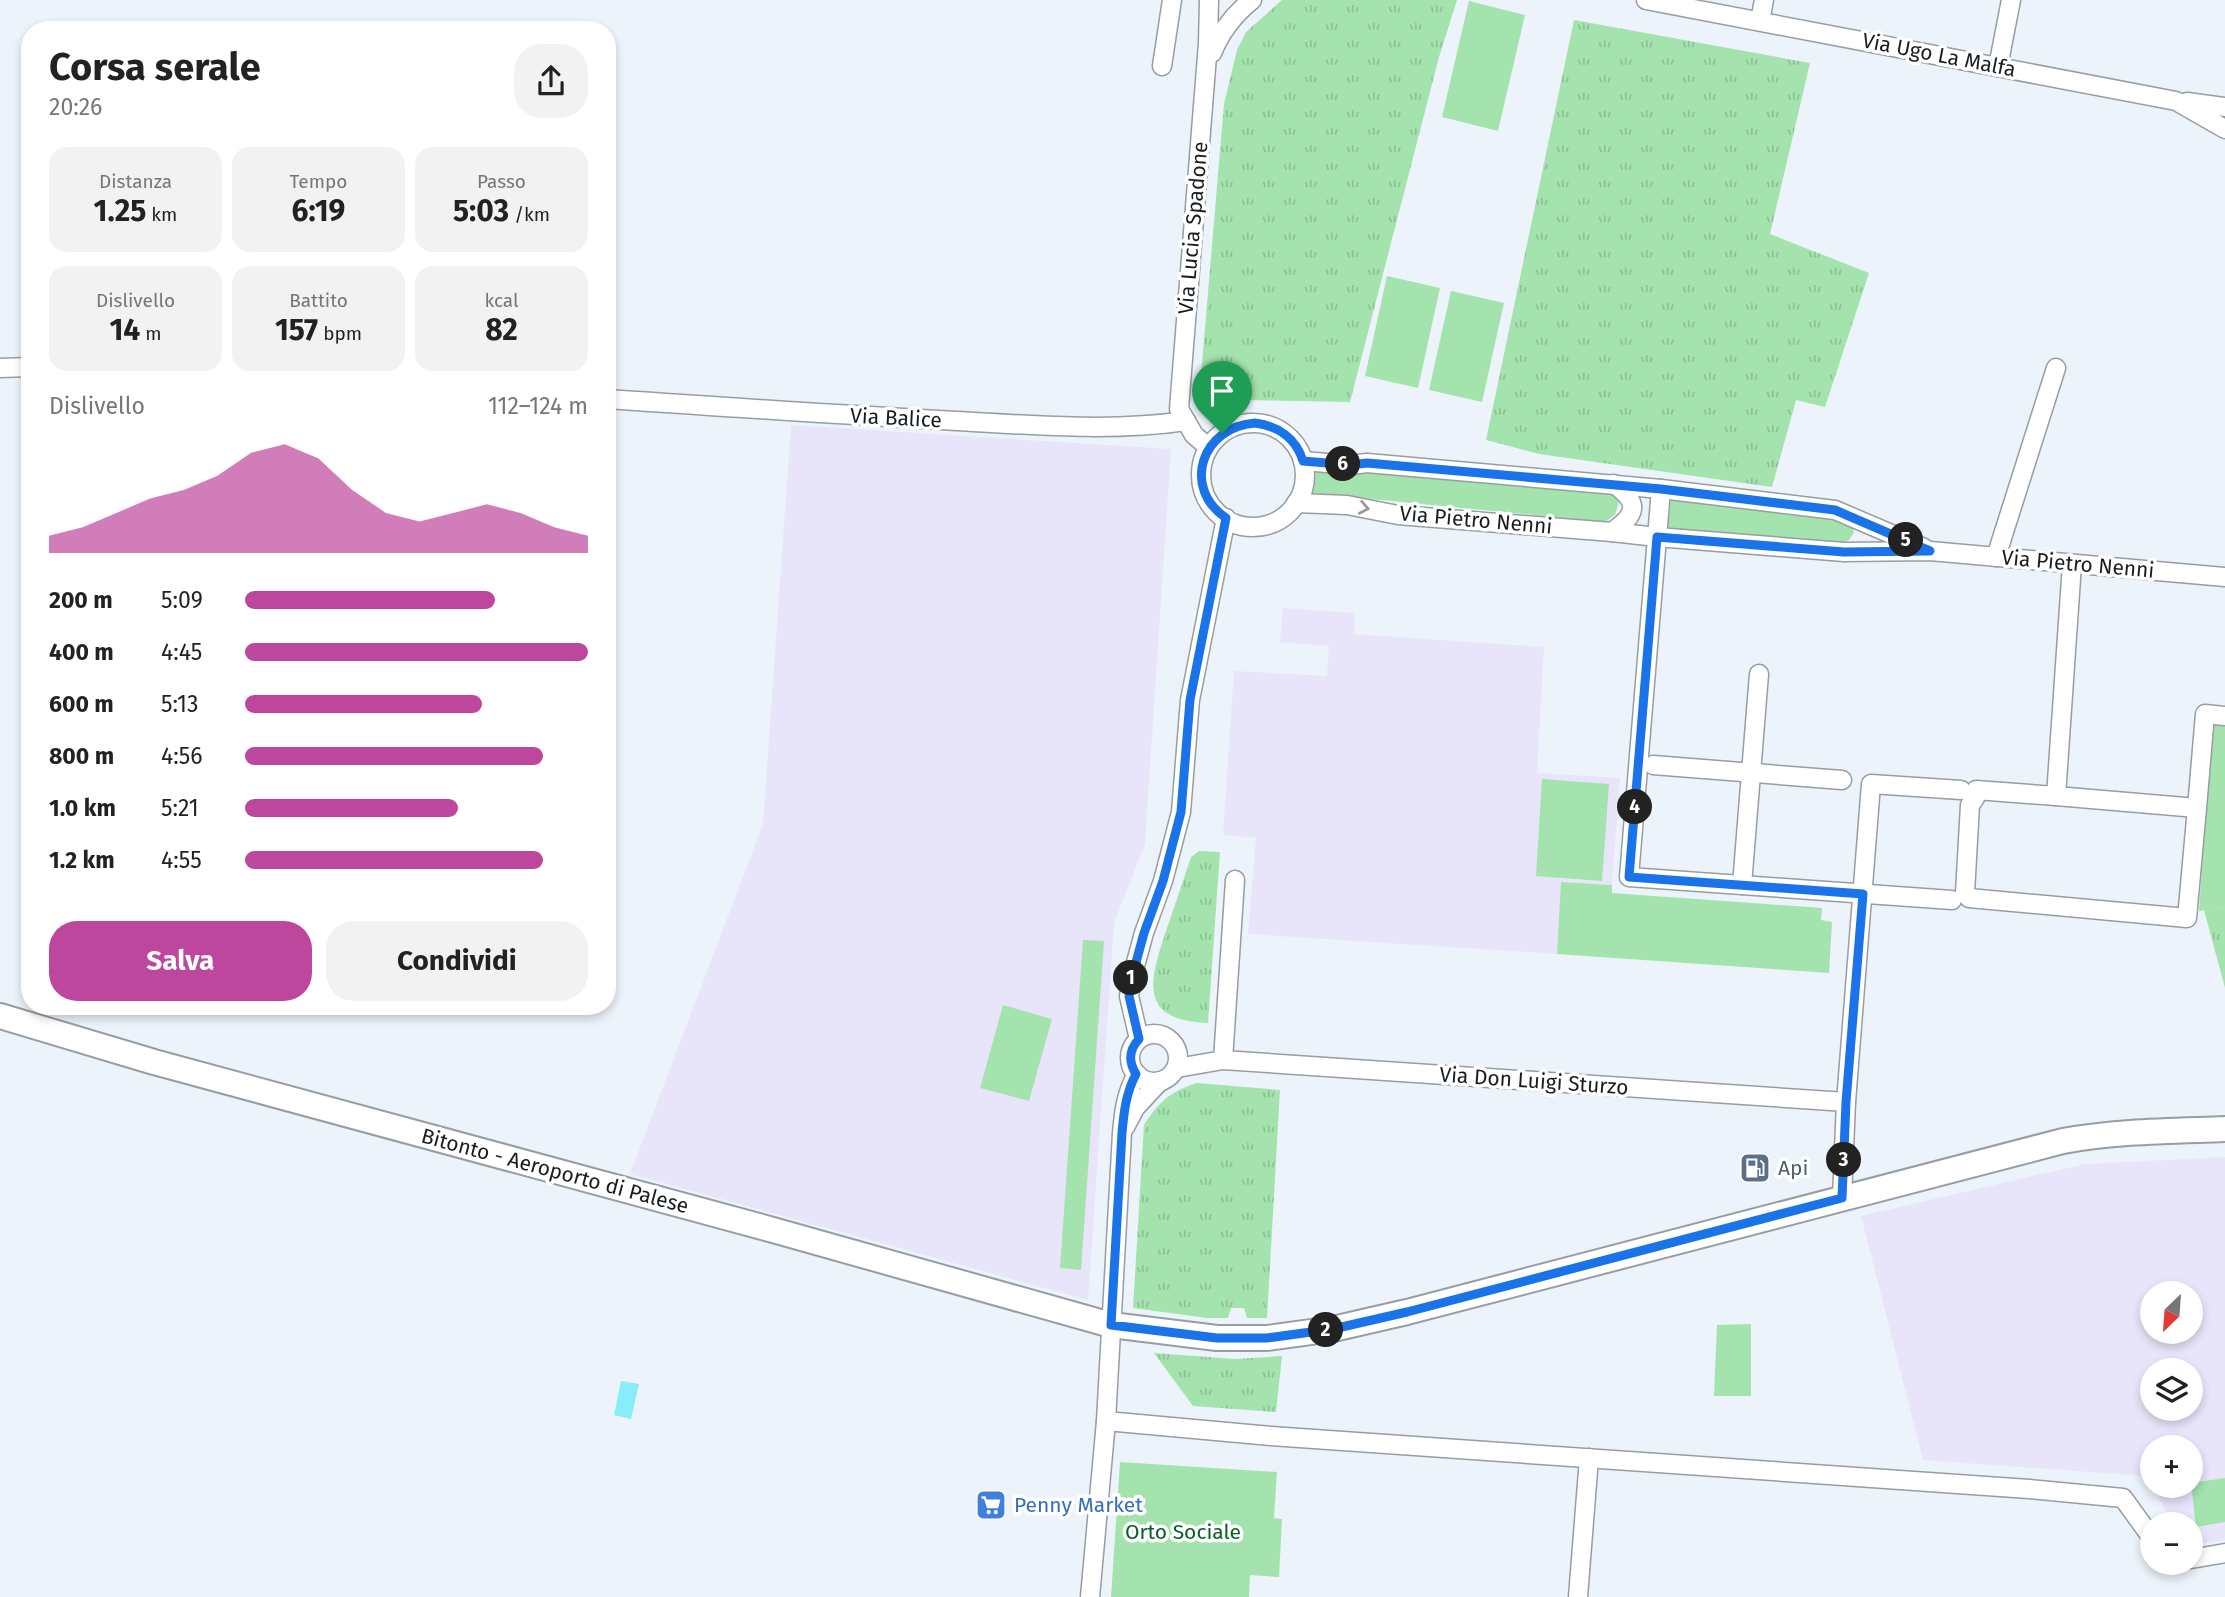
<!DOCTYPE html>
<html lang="it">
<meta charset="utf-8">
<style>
:root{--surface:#fff;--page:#f2f2f2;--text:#222;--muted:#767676;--accent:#be479e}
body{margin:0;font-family:"Fira Sans",sans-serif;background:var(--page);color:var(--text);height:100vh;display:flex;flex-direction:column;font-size:26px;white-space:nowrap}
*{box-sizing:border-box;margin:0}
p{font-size:23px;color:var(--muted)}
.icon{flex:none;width:38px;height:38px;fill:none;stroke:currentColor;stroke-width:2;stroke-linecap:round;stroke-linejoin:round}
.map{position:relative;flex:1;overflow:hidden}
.side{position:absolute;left:21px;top:21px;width:595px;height:994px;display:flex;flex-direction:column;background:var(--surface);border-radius:28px;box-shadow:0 4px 10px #0003}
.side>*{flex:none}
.needle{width:46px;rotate:205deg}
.fabs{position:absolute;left:2140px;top:1281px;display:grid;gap:14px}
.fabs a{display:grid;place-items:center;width:63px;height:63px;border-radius:50%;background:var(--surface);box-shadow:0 4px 10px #0003;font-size:35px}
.pin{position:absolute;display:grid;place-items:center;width:60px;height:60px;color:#fff;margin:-72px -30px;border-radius:50% 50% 50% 0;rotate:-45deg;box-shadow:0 0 7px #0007}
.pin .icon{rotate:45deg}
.km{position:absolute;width:35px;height:35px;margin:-18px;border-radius:50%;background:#222;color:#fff;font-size:19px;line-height:35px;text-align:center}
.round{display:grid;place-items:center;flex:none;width:74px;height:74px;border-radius:28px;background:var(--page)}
.head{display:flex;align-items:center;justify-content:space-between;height:119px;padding:0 28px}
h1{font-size:38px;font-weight:700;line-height:52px}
.stats{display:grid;grid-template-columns:repeat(3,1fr);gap:10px;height:119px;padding:7px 28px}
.stats div{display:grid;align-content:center;border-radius:18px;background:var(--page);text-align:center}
.stats b{font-size:30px;font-weight:700}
.stats small{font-size:19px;font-weight:400}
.stats p{font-size:19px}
.chart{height:196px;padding:14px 28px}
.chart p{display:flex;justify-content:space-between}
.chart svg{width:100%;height:126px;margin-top:7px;fill:var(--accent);opacity:.7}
.primary-button{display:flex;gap:14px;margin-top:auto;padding:14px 28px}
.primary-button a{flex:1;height:80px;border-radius:28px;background:var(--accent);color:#fff;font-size:28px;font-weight:700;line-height:80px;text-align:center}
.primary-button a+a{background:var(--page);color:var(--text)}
ul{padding:0 28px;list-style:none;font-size:23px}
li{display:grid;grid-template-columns:112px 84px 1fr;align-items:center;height:52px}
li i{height:18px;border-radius:9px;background:var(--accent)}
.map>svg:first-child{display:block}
.education{fill:#e8e5fb;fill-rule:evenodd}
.grass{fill:url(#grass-tufts)}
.green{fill:#a4e3ad}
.water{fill:#88ecfa}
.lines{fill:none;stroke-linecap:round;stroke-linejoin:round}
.street-casing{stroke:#969da3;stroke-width:21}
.secondary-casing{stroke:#969da3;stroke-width:28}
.street{stroke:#fff;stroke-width:18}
.secondary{stroke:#fff;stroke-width:24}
.oneway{stroke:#98999a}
.route-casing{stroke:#fff;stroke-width:14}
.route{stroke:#1a73e8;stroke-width:9}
.labels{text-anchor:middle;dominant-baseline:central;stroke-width:7;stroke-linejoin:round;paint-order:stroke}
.street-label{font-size:21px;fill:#191c1e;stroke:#fff}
.service-label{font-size:21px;fill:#4e5e75;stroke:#fff;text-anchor:start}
.shop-label{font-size:21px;fill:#366cbe;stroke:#fff;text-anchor:start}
.park-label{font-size:21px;fill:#066026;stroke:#fff}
</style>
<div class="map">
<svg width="2225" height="1597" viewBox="0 0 2225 1597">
<defs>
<pattern id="grass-tufts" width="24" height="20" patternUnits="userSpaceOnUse" patternTransform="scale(1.75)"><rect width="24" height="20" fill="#a4e3ad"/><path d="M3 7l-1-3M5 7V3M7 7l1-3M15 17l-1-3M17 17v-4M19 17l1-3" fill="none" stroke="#8dc294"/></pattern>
</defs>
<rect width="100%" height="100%" fill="#ecf3fa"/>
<g class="education">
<polygon points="791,425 1171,449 1145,844 1114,923 1088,1300 630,1174 763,824"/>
<polygon points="1283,608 1355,613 1354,634 1544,647 1537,773 1620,778 1612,885 1561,882 1557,954 1248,934 1256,838 1223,835 1234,671 1327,676 1329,646 1280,642"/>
<path d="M 2225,1157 L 2225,1540 L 2191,1545 L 2191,1524 L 2174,1524 L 2146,1476 L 1923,1460 L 1861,1216 L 2085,1164 ZM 2152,1293 L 2191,1293 L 2191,1332 L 2152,1332 ZM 2152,1370 L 2191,1370 L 2191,1409 L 2152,1409 ZM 2152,1447 L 2191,1447 L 2191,1486 L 2152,1486 Z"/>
</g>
<g class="grass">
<polygon points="1282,0 1457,0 1439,57 1350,402 1199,399 1224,104 1237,50 1246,32"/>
<polygon points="1574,20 1810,63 1770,234 1869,273 1825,407 1796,400 1772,487 1539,454 1486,440"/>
<path d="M 1199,851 L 1220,852 L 1208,1023 C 1136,1020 1150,979 1167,928 C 1175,905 1183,881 1191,857 Z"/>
<polygon points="2225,907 2225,988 2204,910"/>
<path d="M 1197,1083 L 1280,1090 L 1267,1318 L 1247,1318 L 1244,1308 L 1231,1308 L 1228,1318 L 1207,1318 L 1133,1308 L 1144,1125 C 1159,1102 1170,1091 1197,1083 Z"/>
<polygon points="1154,1353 1235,1359 1282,1356 1276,1412 1193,1406"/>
</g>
<g class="green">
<polygon points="1469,1 1525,15 1498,131 1442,117"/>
<polygon points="1387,276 1440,288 1418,388 1365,376"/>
<polygon points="1451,291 1504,303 1482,402 1429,390"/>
<polygon points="1317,470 1613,490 1619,502 1615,515 1605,522 1310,493"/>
<polygon points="1671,499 1841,520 1851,524 1854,532 1849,540 1838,544 1666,529"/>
<polygon points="2212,725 2225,726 2225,907 2199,911"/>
<polygon points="1542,779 1609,784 1602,881 1536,876"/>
<polygon points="1561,882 1612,885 1612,893 1822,908 1821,920 1832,922 1829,973 1557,954"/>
<polygon points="1083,940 1104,941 1081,1270 1060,1268"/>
<polygon points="1003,1005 1052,1019 1029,1101 980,1088"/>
<polygon points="1751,1324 1751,1396 1714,1396 1717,1325"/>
<polygon points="1120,1462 1277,1472 1274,1518 1282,1519 1279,1577 1250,1575 1249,1597 1111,1597"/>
<polygon points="2225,1478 2225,1522 2196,1527 2191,1483"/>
</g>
<polygon class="water" points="621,1381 639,1384 631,1419 614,1415"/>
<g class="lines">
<g class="street-casing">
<g id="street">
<polyline points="1646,0 2176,101 2225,129"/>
<polyline points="1760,21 1764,0"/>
<path d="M 1212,53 C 1221,31 1233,15 1252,0"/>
<polyline points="1162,66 1172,0"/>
<polyline points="1998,67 2011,0"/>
<polyline points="2187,102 2225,107"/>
<polyline points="0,368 30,367"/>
<path d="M 607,399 C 724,407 841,415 957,421 C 1032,425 1111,432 1186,421"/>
<circle cx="1253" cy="475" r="52"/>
<polyline points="1207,446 1194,435 1179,409 1208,43 1209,0"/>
<polyline points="1303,461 1351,465 1367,463 1661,489 1835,510 1924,548"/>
<polyline points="1661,489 1629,877 1952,900"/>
<polyline points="1296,503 1347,505 1398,515 1612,532 1657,537 1844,552 1930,551 2225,577"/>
<path d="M 1612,532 C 1637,514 1640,503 1614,484"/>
<polyline points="1996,557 2056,368"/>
<polyline points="2072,564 2056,796 2197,808 2205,714 2225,716"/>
<polyline points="1653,765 1842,780"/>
<polyline points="2056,796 1976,790 1975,798 1970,805 1965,893 1969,898 2187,918 2197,808"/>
<polyline points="1742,885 1759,674"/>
<circle cx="1154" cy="1058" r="24"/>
<polyline points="1139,1039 1129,996 1132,977 1144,933 1163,881 1181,812 1190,700 1226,518"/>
<polyline points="1223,1060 1235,880"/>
<polyline points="1177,1068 1223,1060 1846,1102"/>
<path d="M 1137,1074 C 1126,1093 1124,1111 1122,1133 L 1106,1421 L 1271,1436 L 2029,1489 L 2123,1498 L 2152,1538"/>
<polyline points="1125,1127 1135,1108 1160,1081"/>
<polyline points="1842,1198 1846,1102 1871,784 1961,790"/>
<polyline points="2191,1559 2225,1553"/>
<polyline points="1090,1597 1106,1421"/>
<polyline points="1578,1597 1589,1458"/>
</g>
</g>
<g class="secondary-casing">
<path id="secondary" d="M 0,1016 L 154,1062 L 773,1230 L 1111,1325 L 1217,1338 L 1267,1338 L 1333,1329 L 1407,1312 L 2063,1141 C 2116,1131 2171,1131 2225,1129"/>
</g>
<use href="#street" class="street"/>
<use href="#secondary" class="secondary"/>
</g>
<defs><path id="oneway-chevron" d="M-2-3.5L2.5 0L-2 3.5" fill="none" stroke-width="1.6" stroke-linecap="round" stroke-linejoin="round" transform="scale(1.75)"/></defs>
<use class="oneway" href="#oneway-chevron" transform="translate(1364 508) rotate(11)"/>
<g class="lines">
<g class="route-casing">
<path id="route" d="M 1255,423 C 1278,426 1296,438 1303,461 L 1351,465 L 1367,463 L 1661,489 L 1835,510 L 1930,551 L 1844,552 L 1657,537 L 1629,877 L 1863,894 L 1846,1102 L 1842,1198 L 1407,1312 L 1333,1329 L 1267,1338 L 1217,1338 L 1111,1325 L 1122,1133 C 1124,1111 1126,1093 1136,1074 C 1128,1061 1129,1050 1139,1039 L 1129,996 L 1132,977 L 1144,933 L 1163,881 L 1181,812 L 1190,700 L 1226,518 C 1181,487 1202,427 1255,423 Z"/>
</g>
<use href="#route" class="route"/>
</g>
<defs>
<g id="fuel-square" transform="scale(1.575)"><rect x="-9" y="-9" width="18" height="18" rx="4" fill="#5c6f8a" stroke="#fff"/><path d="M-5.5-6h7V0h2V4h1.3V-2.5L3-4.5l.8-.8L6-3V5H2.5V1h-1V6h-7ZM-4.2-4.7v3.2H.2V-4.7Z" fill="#fff"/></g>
<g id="supermarket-square" transform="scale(1.575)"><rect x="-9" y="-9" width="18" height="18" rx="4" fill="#3f7fe0" stroke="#fff"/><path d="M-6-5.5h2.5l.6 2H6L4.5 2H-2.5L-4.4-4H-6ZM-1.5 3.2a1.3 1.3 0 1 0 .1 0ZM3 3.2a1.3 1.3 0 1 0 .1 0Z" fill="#fff"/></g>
</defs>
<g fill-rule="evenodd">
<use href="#fuel-square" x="1755" y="1168"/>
<use href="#supermarket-square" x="991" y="1505"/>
</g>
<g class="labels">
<g class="street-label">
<text transform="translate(1939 55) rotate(11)">Via Ugo La Malfa</text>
<text transform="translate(1193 228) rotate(-85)">Via Lucia Spadone</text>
<text transform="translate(896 418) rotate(3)">Via Balice</text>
<text transform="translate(1476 520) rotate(5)">Via Pietro Nenni</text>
<text transform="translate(2078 564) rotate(5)">Via Pietro Nenni</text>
<text transform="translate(1534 1081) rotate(4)">Via Don Luigi Sturzo</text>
<text transform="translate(555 1171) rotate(15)">Bitonto - Aeroporto di Palese</text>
</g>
<g class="service-label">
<text x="1778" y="1168">Api</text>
</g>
<g class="shop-label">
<text x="1014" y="1505">Penny Market</text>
</g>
<g class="park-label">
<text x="1183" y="1532">Orto Sociale</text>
</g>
</g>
</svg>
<div class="fabs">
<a><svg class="needle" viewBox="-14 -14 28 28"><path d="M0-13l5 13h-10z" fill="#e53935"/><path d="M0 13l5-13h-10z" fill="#767676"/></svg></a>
<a><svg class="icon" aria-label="layers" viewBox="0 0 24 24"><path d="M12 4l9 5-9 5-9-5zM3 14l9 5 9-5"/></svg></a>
<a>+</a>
<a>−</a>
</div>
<div class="pin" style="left:1222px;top:433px;background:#1e9e55"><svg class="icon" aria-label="arrive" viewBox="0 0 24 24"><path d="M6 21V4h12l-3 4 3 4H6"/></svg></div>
<b class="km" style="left:1131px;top:978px">1</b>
<b class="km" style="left:1326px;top:1330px">2</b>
<b class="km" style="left:1844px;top:1160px">3</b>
<b class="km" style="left:1635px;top:807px">4</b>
<b class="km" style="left:1906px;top:540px">5</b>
<b class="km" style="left:1343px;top:464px">6</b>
<section class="side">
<div class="head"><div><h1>Corsa serale</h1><p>20:26</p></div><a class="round"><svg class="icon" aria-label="share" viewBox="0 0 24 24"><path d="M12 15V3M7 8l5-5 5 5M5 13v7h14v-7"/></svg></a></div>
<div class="stats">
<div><p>Distanza</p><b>1.25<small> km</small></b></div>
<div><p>Tempo</p><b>6:19</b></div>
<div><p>Passo</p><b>5:03<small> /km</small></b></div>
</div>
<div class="stats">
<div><p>Dislivello</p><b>14<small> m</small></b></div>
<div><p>Battito</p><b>157<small> bpm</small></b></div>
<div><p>kcal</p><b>82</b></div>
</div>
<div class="chart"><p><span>Dislivello</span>112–124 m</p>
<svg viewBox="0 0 160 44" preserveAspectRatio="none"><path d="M0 44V38L10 35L20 30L30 25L40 22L50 17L60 9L70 6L80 11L90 22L100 30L110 33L120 30L130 27L140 30L150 35L160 38V44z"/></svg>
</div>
<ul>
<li><b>200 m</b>5:09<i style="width:73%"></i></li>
<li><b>400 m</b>4:45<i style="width:100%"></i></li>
<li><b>600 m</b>5:13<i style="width:69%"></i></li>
<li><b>800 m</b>4:56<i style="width:87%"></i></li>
<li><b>1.0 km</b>5:21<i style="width:62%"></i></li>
<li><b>1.2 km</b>4:55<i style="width:87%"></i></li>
</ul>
<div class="primary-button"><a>Salva</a><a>Condividi</a></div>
</section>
</div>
